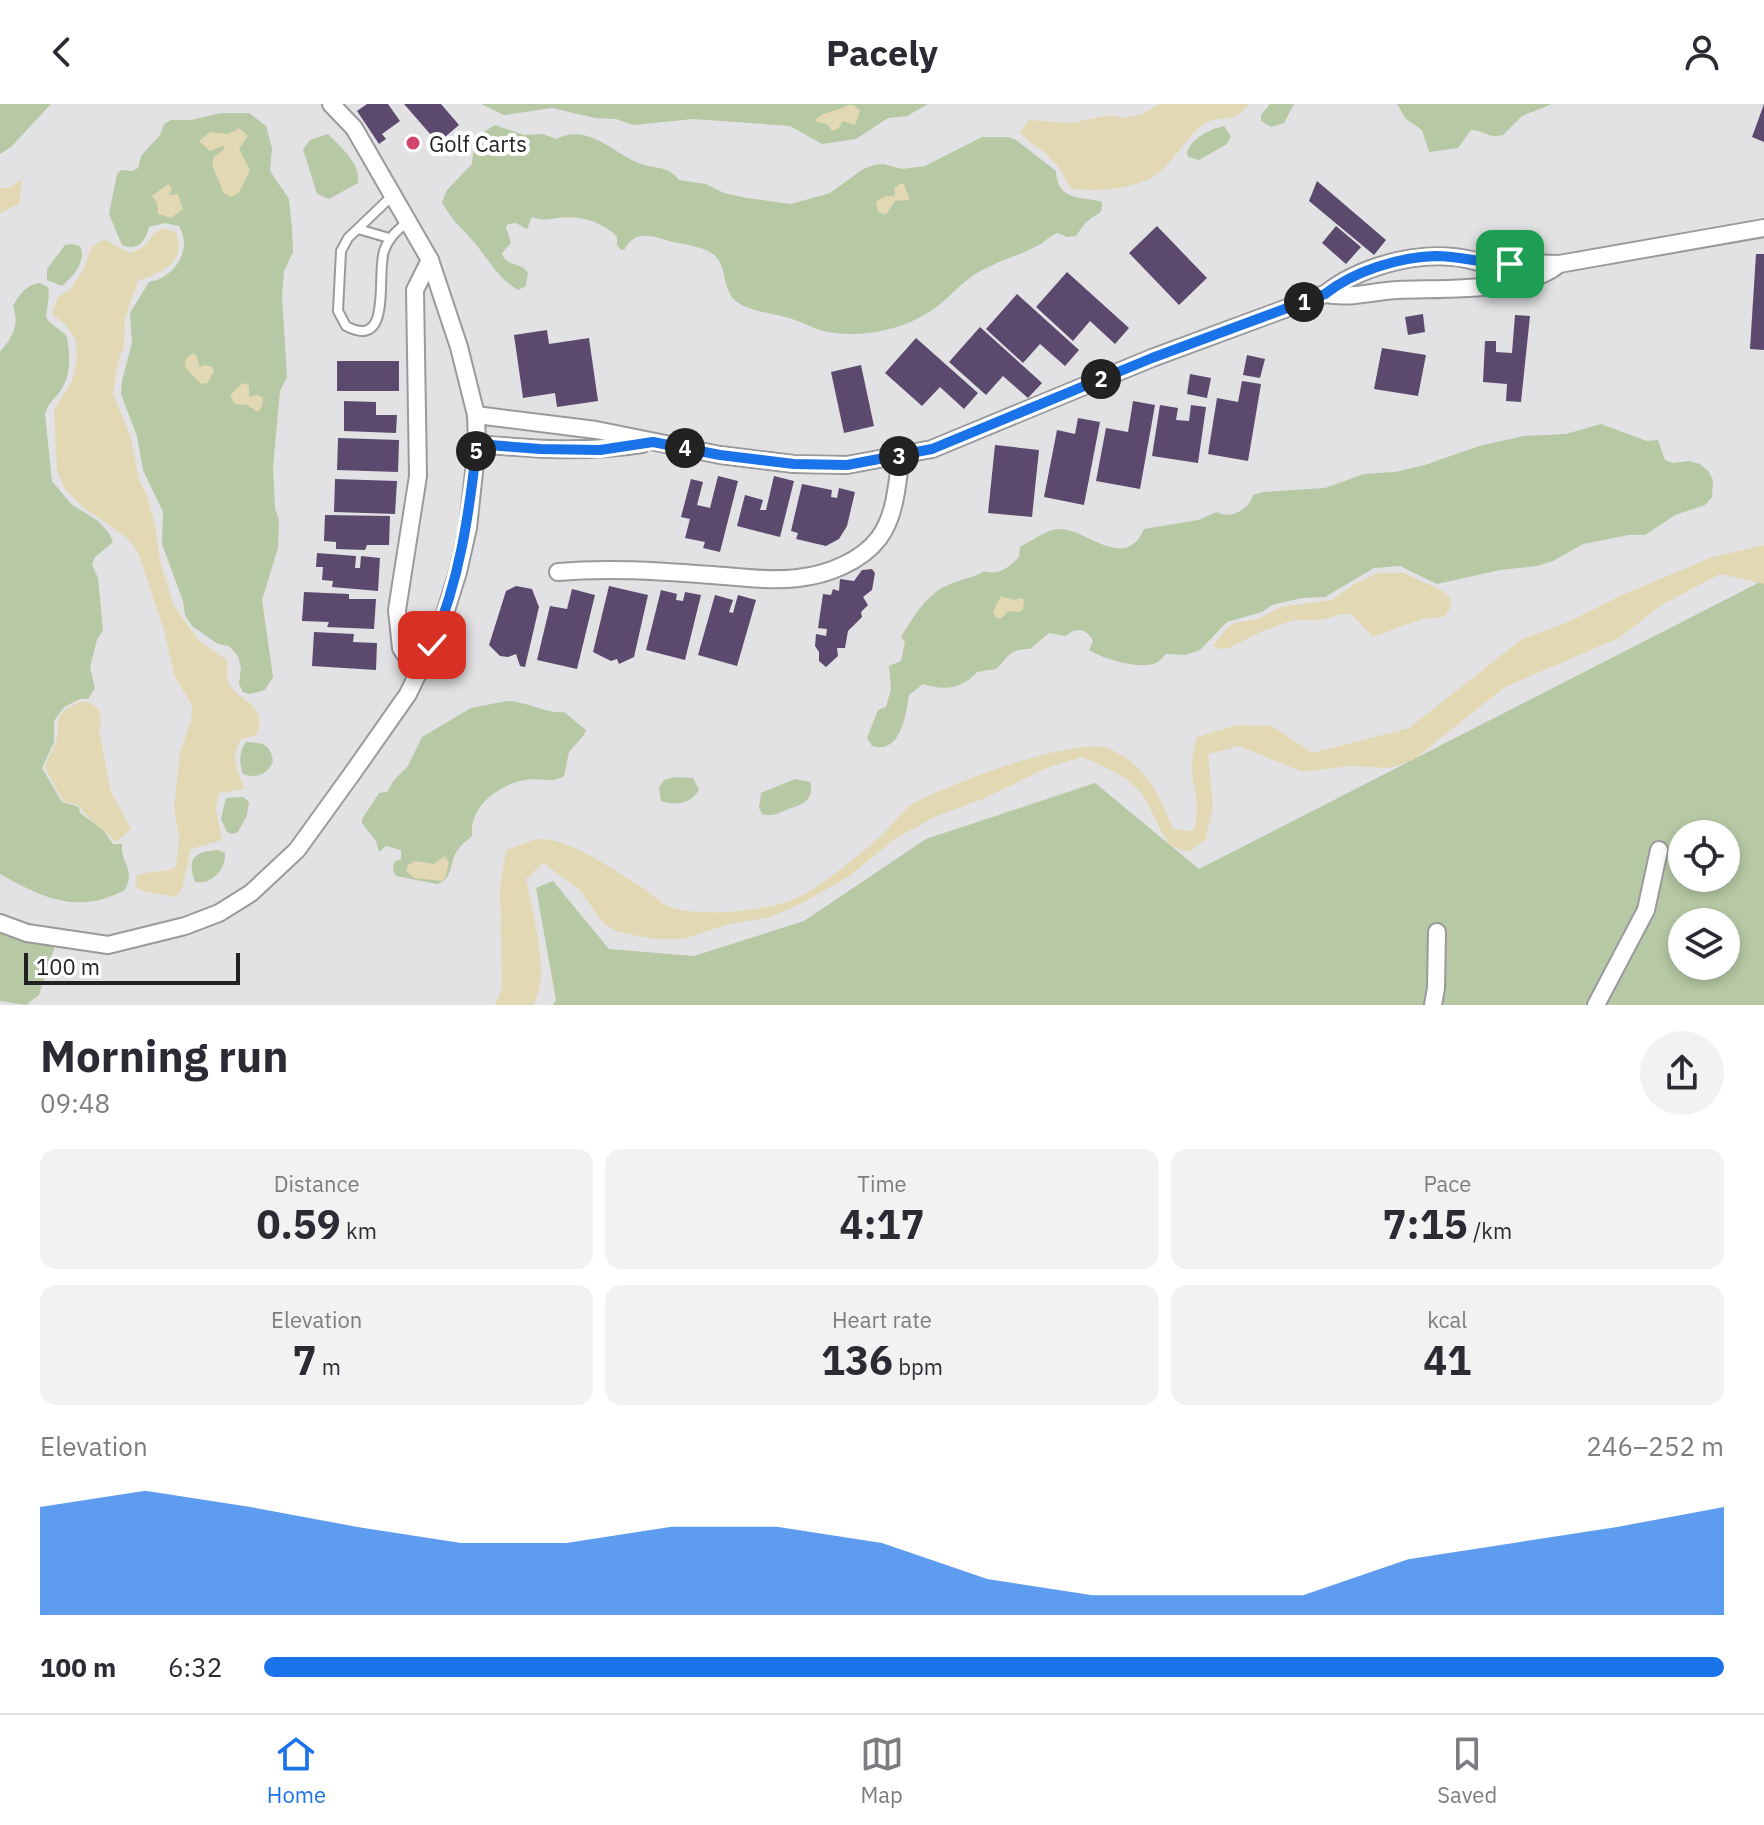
<!DOCTYPE html>
<meta charset="utf-8">
<style>
:root{--surface:#fff;--page:#f2f2f3;--text:#2b2b33;--muted:#7c7c81;--line:#e1e1e2;--accent:#1a73e8}
body{margin:0;font-family:"IBM Plex Sans",sans-serif;background:var(--page);color:var(--text);height:100vh;display:flex;flex-direction:column;font-size:30px;white-space:nowrap}
*{box-sizing:border-box;margin:0}
p{font-size:26px;color:var(--muted)}
.icon{flex:none;width:44px;height:44px;fill:none;stroke:currentColor;stroke-width:2;stroke-linecap:round;stroke-linejoin:round}
.map{position:relative;height:901px;overflow:hidden}
.drawer{display:flex;flex-direction:column;background:var(--surface);flex:1}
.drawer>*{flex:none}
.controls{position:absolute;left:1668px;top:716px;display:grid;gap:16px}
.controls a{display:grid;place-items:center;width:72px;height:72px;border-radius:50%;background:var(--surface);box-shadow:0 4px 12px #0003;font-size:40px}
.scale{position:absolute;left:24px;bottom:20px;width:216px;box-sizing:border-box;padding-left:8px;border:4px solid #222;border-top:0;font-size:22px;line-height:28px;white-space:nowrap;color:#222;-webkit-text-stroke:6px #fff;paint-order:stroke}
.pin{position:absolute;display:grid;place-items:center;width:68px;height:68px;color:#fff;margin:-34px;border-radius:16px;box-shadow:0 4px 12px #0006}
.km{position:absolute;width:40px;height:40px;margin:-20px;border-radius:50%;background:#222;color:#fff;font-size:22px;line-height:40px;text-align:center}
.round{display:grid;place-items:center;flex:none;width:84px;height:84px;border-radius:42px;background:var(--page)}
.headline{display:flex;align-items:center;justify-content:space-between;height:136px;padding:0 40px}
h1{font-size:44px;font-weight:700;line-height:60px}
.metrics{display:grid;grid-template-columns:repeat(3,1fr);gap:12px;height:136px;padding:8px 40px}
.metrics div{display:grid;align-content:center;border-radius:16px;background:var(--page);text-align:center}
.metrics b{font-size:40px;font-weight:700}
.metrics small{font-size:22px;font-weight:400}
.metrics p{font-size:22px}
.chart{height:224px;padding:16px 40px}
.chart p{display:flex;justify-content:space-between}
.chart svg{width:100%;height:144px;margin-top:8px;fill:var(--accent);opacity:.7}
ul{padding:0 40px;list-style:none;font-size:26px}
li{display:grid;grid-template-columns:128px 96px 1fr;align-items:center;height:60px}
li i{height:20px;border-radius:10px;background:var(--accent)}
header{display:flex;justify-content:space-between;align-items:center;height:104px;padding:0 40px;background:var(--surface);font-size:36px;font-weight:700}
.menu{display:flex;justify-content:space-around;align-items:center;height:112px;border-top:2px solid var(--line);background:var(--surface);font-size:22px;color:var(--muted)}
.menu a{display:grid;justify-items:center;gap:4px}
.menu .on{color:var(--accent)}
.map>svg:first-child{display:block}
.green{fill:#b6c8a4;fill-rule:evenodd}
.sand{fill:#e2d9b4}
.building{fill:#5b4a6d}
.lines{fill:none;stroke-linecap:round;stroke-linejoin:round}
.service-casing{stroke:#9a9a9c;stroke-width:12}
.minor-casing{stroke:#9a9a9c;stroke-width:20}
.service{stroke:#fff;stroke-width:8}
.minor{stroke:#fff;stroke-width:16}
.route-casing{stroke:#fff;stroke-width:16}
.route{stroke:#1a73e8;stroke-width:10}
.poi-dot{fill:#d3456c;stroke:#fff;stroke-width:3}
.labels{text-anchor:middle;dominant-baseline:central;stroke-width:8;stroke-linejoin:round;paint-order:stroke}
.poi-label{font-size:22px;fill:#222;stroke:#fff;text-anchor:start}
</style>
<header><svg class="icon" aria-label="back" viewBox="0 0 24 24"><path d="M15 5l-7 7 7 7"/></svg>Pacely<svg class="icon" aria-label="person" viewBox="0 0 24 24"><circle cx="12" cy="8" r="4"/><path d="M4 21q1-7 8-7t8 7"/></svg></header>
<div class="map">
<svg width="1764" height="901" viewBox="0 0 1764 901">
<rect width="100%" height="100%" fill="#e2e2e4"/>
<g class="green">
<polygon points="0,0 51,0 11,43 0,50"/>
<polygon points="481,0 928,0 907,12 888,14 856,35 822,40 790,22 693,15 633,21 616,15 595,14 552,4 504,11"/>
<polygon points="1270,0 1294,0 1284,19 1271,23 1261,17 1261,11"/>
<path d="M 1397,0 L 1552,0 L 1522,12 L 1503,31 C 1487,35 1482,25 1471,26 L 1458,44 L 1429,48 L 1422,26 L 1406,15 Z"/>
<path d="M 221,9 L 249,9 L 266,22 L 272,44 L 270,67 L 289,95 L 292,125 L 293,148 L 284,167 L 282,192 L 287,273 L 280,287 L 273,363 L 275,404 L 279,416 L 278,444 L 262,496 L 273,573 L 265,586 L 250,590 L 243,588 L 239,580 L 241,564 L 238,552 L 229,542 L 218,540 L 192,522 L 185,511 L 183,497 L 162,440 L 163,408 L 143,366 L 137,332 L 121,290 L 122,277 L 132,239 L 130,209 L 149,178 C 175,174 193,145 179,122 L 165,119 L 149,123 C 145,138 138,147 122,141 L 109,110 L 117,70 L 121,66 L 132,67 L 138,64 L 141,52 L 160,31 L 164,20 L 171,16 L 191,16 Z"/>
<path d="M 495,21 L 524,31 L 543,30 L 556,35 C 565,30 577,29 587,32 C 608,38 625,56 645,61 C 660,65 669,63 679,76 L 706,80 L 724,89 L 747,94 L 791,100 L 830,89 L 863,65 L 874,61 L 883,60 L 902,65 L 925,62 L 982,33 L 1008,33 L 1016,36 L 1056,67 C 1057,98 1082,92 1102,98 C 1103,112 1096,109 1088,117 C 1083,120 1080,127 1076,132 L 1067,133 L 1057,129 C 1049,132 1045,138 1037,142 C 1016,153 991,159 971,173 C 960,181 950,192 939,201 C 910,224 865,235 829,228 C 815,226 803,218 789,214 C 773,209 751,208 737,198 C 721,186 728,161 713,150 C 702,142 686,141 673,138 C 655,133 635,124 625,145 L 621,146 L 617,141 L 617,133 C 602,117 579,111 557,114 C 547,115 542,117 532,113 L 527,125 L 516,119 L 508,120 L 506,123 L 511,139 L 502,149 C 505,163 521,157 528,169 L 526,182 L 518,186 C 498,174 489,156 474,138 C 460,121 454,120 442,98 L 447,86 L 472,60 L 474,42 L 485,27 Z"/>
<path d="M 1224,22 L 1231,32 L 1227,40 L 1199,56 L 1188,53 L 1187,48 C 1192,34 1210,25 1224,22 Z"/>
<path d="M 328,30 C 341,43 361,60 358,79 L 329,95 L 317,90 L 303,45 L 310,36 Z"/>
<path d="M 71,140 L 80,142 C 87,158 73,172 62,182 L 47,176 L 47,165 L 65,141 Z"/>
<path d="M 39,179 L 48,183 C 51,195 44,211 47,215 C 52,222 62,226 67,233 C 70,252 72,272 59,289 C 53,296 48,300 45,310 L 52,377 L 71,400 L 98,417 L 109,429 L 113,438 L 95,453 L 92,461 L 98,474 L 103,526 L 97,536 L 90,563 L 95,584 L 88,595 L 80,595 L 64,603 L 54,617 L 54,638 L 42,664 L 62,698 L 79,703 L 80,709 L 103,726 L 113,740 L 122,740 C 120,760 136,763 125,786 C 77,811 43,794 0,770 L 0,248 C 12,234 20,221 13,202 C 19,191 26,181 39,179 Z"/>
<path d="M 1601,320 L 1647,337 L 1658,336 L 1665,356 L 1673,359 L 1689,357 L 1700,360 L 1709,368 L 1713,376 L 1712,393 L 1705,401 L 1675,411 L 1645,431 L 1629,431 L 1583,440 L 1553,457 L 1537,462 L 1500,466 L 1437,480 L 1400,462 L 1374,464 L 1325,493 L 1302,494 L 1272,501 L 1262,508 L 1227,518 L 1200,546 L 1185,551 L 1166,550 C 1163,553 1160,557 1156,559 C 1139,566 1104,555 1089,546 L 1093,537 C 1086,524 1076,523 1066,532 L 1049,529 L 1030,545 C 1008,545 1010,552 996,565 L 977,568 C 962,585 944,587 923,580 L 909,591 C 906,612 900,651 872,642 L 867,634 L 878,606 L 886,603 L 891,585 L 889,562 L 901,557 L 905,538 L 901,533 C 914,513 925,491 948,481 C 960,475 972,475 984,467 C 999,472 1009,463 1019,453 L 1020,443 C 1032,437 1048,424 1061,425 C 1090,427 1125,468 1144,425 L 1198,416 L 1217,408 C 1230,416 1250,405 1253,391 L 1263,388 L 1325,384 L 1364,370 L 1395,368 L 1425,361 L 1479,342 L 1524,332 L 1566,330 Z"/>
<path d="M 1764,476 L 1764,901 L 553,901 L 556,896 L 536,784 L 553,777 L 609,845 L 694,852 L 804,817 L 926,735 L 1095,679 L 1199,765 ZM 1682,730 L 1726,730 L 1726,774 L 1682,774 ZM 1682,818 L 1726,818 L 1726,862 L 1682,862 Z"/>
<path d="M 507,597 C 527,597 545,610 564,608 L 586,626 L 584,631 L 569,648 L 564,672 C 553,679 545,675 533,675 C 503,677 469,700 472,732 C 467,736 461,741 457,747 C 449,758 454,775 437,780 L 396,772 L 393,766 L 394,758 L 401,755 L 401,746 L 386,742 L 379,748 L 376,737 L 362,719 L 362,715 L 379,689 L 387,688 L 394,676 L 408,662 L 422,633 L 471,604 Z"/>
<path d="M 246,638 C 262,639 270,639 273,657 C 268,670 257,675 243,670 C 239,659 239,647 246,638 Z"/>
<path d="M 675,673 L 693,674 L 699,686 C 691,700 675,702 661,697 L 659,683 L 664,676 Z"/>
<path d="M 795,675 L 810,678 C 815,695 803,701 788,705 C 778,709 774,713 762,710 L 759,704 L 761,689 Z"/>
<polygon points="243,693 249,698 247,711 238,728 232,730 227,728 221,715 226,694"/>
<path d="M 218,746 L 225,749 C 226,765 212,781 195,778 C 186,753 195,748 218,746 Z"/>
<polygon points="0,826 55,842 39,891 26,901 0,897"/>
</g>
<g class="sand">
<path d="M 1159,0 L 1250,0 C 1246,4 1240,10 1235,12 C 1220,18 1218,10 1200,23 C 1187,34 1178,49 1167,61 C 1145,86 1101,88 1071,85 C 1065,72 1057,60 1046,50 C 1037,42 1028,39 1020,28 L 1029,16 L 1071,19 L 1109,11 L 1124,14 L 1145,9 Z"/>
<path d="M 849,1 L 854,1 L 860,7 L 855,21 L 843,17 L 838,25 L 832,27 L 827,20 L 817,18 L 816,15 C 825,7 838,7 849,1 Z"/>
<path d="M 239,24 L 248,32 L 239,45 L 250,66 L 239,89 L 231,93 L 223,89 C 222,79 207,60 215,52 C 219,49 223,47 225,43 L 222,42 L 210,47 L 199,37 L 210,28 L 228,30 Z"/>
<polygon points="22,75 19,100 0,109 0,84 9,84"/>
<polygon points="168,80 172,85 169,91 178,90 183,105 171,114 158,110 157,99 152,92"/>
<polygon points="900,80 904,80 910,96 895,97 886,111 878,108 876,98 886,92 893,92 895,90 894,84"/>
<path d="M 163,124 L 176,128 C 187,160 163,167 138,177 L 125,214 L 124,243 L 118,258 L 113,290 L 131,334 L 139,376 L 147,392 L 156,425 L 160,457 L 174,502 L 199,537 L 227,556 C 227,563 226,571 228,577 C 239,602 267,595 257,631 L 241,635 C 229,657 238,663 244,685 L 219,689 L 216,706 L 222,736 L 191,745 L 182,784 L 175,793 L 146,788 L 135,783 L 137,772 C 151,765 162,770 176,763 L 179,734 L 174,703 L 180,648 L 191,617 L 192,601 L 175,573 L 164,526 L 138,448 L 126,433 L 83,403 L 65,385 L 57,367 L 54,306 L 72,277 L 77,256 L 76,237 L 66,221 L 52,210 L 58,193 L 71,185 L 82,168 L 92,143 L 104,135 L 130,149 C 150,144 147,132 163,124 Z"/>
<polygon points="192,249 196,251 200,263 205,261 212,263 214,267 208,279 201,280 185,263 186,255"/>
<polygon points="246,279 249,282 249,293 257,291 263,294 262,302 258,308 247,301 235,300 230,292 240,281"/>
<path d="M 1764,441 L 1764,480 L 1720,470 L 1663,500 L 1619,534 L 1505,583 L 1413,656 L 1390,664 L 1350,662 L 1303,668 L 1239,642 L 1208,650 L 1213,702 L 1206,735 L 1189,748 L 1170,742 C 1160,727 1154,711 1146,696 C 1132,673 1105,663 1082,653 L 1046,664 L 985,694 L 937,712 L 896,734 L 848,773 L 802,799 L 771,813 L 729,820 L 683,835 L 652,835 L 615,827 L 601,817 L 581,787 L 543,759 L 526,775 C 532,809 552,871 533,901 L 495,901 L 502,884 L 500,782 L 506,746 C 516,743 529,736 540,735 C 568,733 619,769 643,784 C 651,789 659,798 667,802 C 698,814 757,807 787,798 C 812,791 866,746 886,727 C 894,719 901,708 911,701 C 943,682 1079,629 1112,646 C 1148,664 1159,691 1173,725 L 1193,727 C 1203,696 1191,686 1192,660 C 1192,651 1195,641 1197,633 L 1237,621 L 1272,622 L 1312,649 L 1409,624 L 1522,535 L 1568,518 L 1624,490 L 1713,453 Z"/>
<polygon points="1378,469 1404,469 1441,486 1451,495 1450,505 1443,513 1422,515 1373,533 1351,510 1342,510 1321,516 1294,516 1265,526 1229,544 1219,545 1213,542 1225,526 1234,519 1258,515 1281,503 1332,496 1356,479"/>
<polygon points="1001,492 1014,496 1022,494 1024,496 1023,506 1018,508 1008,507 1002,514 996,514 993,507"/>
<path d="M 79,598 C 97,596 105,610 99,626 L 111,688 L 131,725 L 116,738 C 106,728 85,714 79,701 L 63,697 L 45,664 C 47,654 52,648 55,640 C 64,616 46,615 79,598 Z"/>
<polygon points="445,752 449,759 445,774 442,777 414,774 406,767 408,761 415,757 434,760"/>
</g>
<g class="building">
<polygon points="367,0 388,0 400,17 382,30 386,35 379,40 357,7"/>
<polygon points="404,0 441,0 459,21 438,39"/>
<polygon points="1764,0 1764,38 1752,33"/>
<polygon points="1317,77 1386,136 1374,151 1309,97"/>
<polygon points="1157,122 1207,174 1179,201 1129,149"/>
<polygon points="1336,122 1361,143 1346,160 1322,139"/>
<polygon points="1756,150 1764,150 1764,246 1750,245"/>
<polygon points="1067,168 1129,224 1115,240 1090,217 1073,237 1036,203"/>
<polygon points="1017,190 1079,246 1065,262 1040,240 1023,259 986,225"/>
<polygon points="1423,210 1425,228 1408,231 1405,213"/>
<polygon points="1515,211 1530,212 1521,298 1506,297 1507,280 1483,278 1485,237 1496,237 1496,248 1512,249"/>
<polygon points="980,223 1042,279 1028,294 1003,272 986,291 949,258"/>
<polygon points="547,226 549,240 589,234 598,297 557,303 555,289 523,294 514,231"/>
<polygon points="916,234 978,289 964,305 940,283 922,302 885,269"/>
<polygon points="1382,244 1426,251 1418,292 1374,285"/>
<polygon points="1247,251 1265,255 1260,274 1243,271"/>
<rect x="337" y="257" width="62" height="30"/>
<polygon points="861,261 874,322 844,329 831,268"/>
<polygon points="1190,270 1211,274 1207,294 1187,290"/>
<polygon points="1242,277 1261,280 1248,357 1208,350 1217,294 1238,298"/>
<polygon points="344,297 376,298 376,311 397,311 396,329 344,327"/>
<polygon points="1133,297 1155,301 1140,385 1096,377 1106,324 1128,328"/>
<polygon points="1160,301 1178,304 1176,316 1189,317 1191,301 1206,303 1198,359 1152,352"/>
<polygon points="1078,314 1100,318 1084,401 1044,393 1057,326 1075,330"/>
<polygon points="338,334 399,336 398,368 337,366"/>
<polygon points="995,341 1039,346 1032,413 988,409"/>
<polygon points="718,372 738,377 720,448 703,444 705,438 685,434 690,415 681,413 691,375 703,378 697,401 710,404"/>
<polygon points="774,372 794,377 780,433 737,422 745,391 763,396 760,406 766,406"/>
<polygon points="335,375 397,377 395,410 334,408"/>
<polygon points="802,380 832,386 831,393 837,394 839,384 855,388 847,422 839,435 826,442 796,435 798,429 791,427"/>
<polygon points="325,411 390,412 389,441 367,441 365,446 336,445 336,438 324,437"/>
<polygon points="317,449 356,452 355,464 360,464 361,452 380,454 378,487 332,483 333,477 322,476 323,463 316,463"/>
<polygon points="872,465 875,469 872,486 863,493 868,501 861,508 862,513 848,527 845,544 837,544 838,552 826,563 819,557 819,548 815,542 816,530 826,532 827,525 818,524 823,490 831,491 833,485 839,487 840,475 854,477 862,466"/>
<polygon points="516,482 532,485 539,503 525,563 520,562 516,550 508,553 500,552 489,541 506,487"/>
<polygon points="609,482 648,491 634,553 619,560 617,555 611,557 593,548"/>
<polygon points="572,485 595,491 577,565 537,556 550,502 567,505"/>
<polygon points="661,486 677,490 676,496 683,497 685,488 701,491 685,556 646,546"/>
<polygon points="304,488 349,490 349,495 376,495 374,525 327,523 329,518 302,517"/>
<polygon points="715,491 733,496 729,508 733,509 738,491 756,496 737,562 698,551"/>
<polygon points="314,528 354,530 353,538 377,539 376,566 312,562"/>
</g>
<g class="lines">
<g class="service-casing">
<g id="service">
<path d="M 392,92 L 348,134 L 341,147 L 338,207 L 346,222 C 393,247 376,172 384,147 C 388,134 397,127 407,118"/>
<polyline points="358,125 389,134"/>
</g>
</g>
<g class="minor-casing">
<g id="minor">
<path d="M 1325,190 C 1350,195 1373,187 1398,186 C 1440,184 1526,189 1559,160"/>
<path d="M 476,311 L 596,326 L 720,351 L 794,360 L 847,361 L 932,345 L 1152,254 L 1325,190 C 1359,163 1411,149 1454,153 C 1467,154 1478,159 1491,160 C 1514,161 1536,158 1559,160 L 1764,124"/>
<path d="M 477,340 C 536,345 584,349 642,340"/>
<path d="M 558,468 C 613,463 668,468 724,472 C 748,474 774,477 798,474 C 826,471 861,458 879,434 C 896,411 897,379 901,352"/>
<polyline points="420,568 412,561 401,544 397,506 418,372 415,186 430,156"/>
<polyline points="0,819 27,829 108,841 185,822 219,809 251,789 297,746 354,667 408,590 442,519 458,468 468,424 477,340 476,311 459,243 430,156 354,24 331,0"/>
<polyline points="1433,901 1436,884 1437,828"/>
<polyline points="1596,901 1646,806 1659,746"/>
</g>
</g>
<use href="#service" class="service"/>
<use href="#minor" class="minor"/>
</g>
<g class="lines">
<g class="route-casing">
<path id="route" d="M 432,541 C 460,476 469,410 477,340 L 540,345 L 600,346 L 653,338 L 720,351 L 794,360 L 847,361 L 932,345 L 1152,254 L 1325,190 C 1354,167 1399,153 1436,152 C 1461,152 1485,160 1510,160"/>
</g>
<use href="#route" class="route"/>
</g>
<circle class="poi-dot" cx="413" cy="39" r="8"/>
<g class="labels">
<g class="poi-label">
<text x="429" y="39">Golf Carts</text>
</g>
</g>
</svg>
<div class="controls">
<a><svg class="icon" aria-label="locate" viewBox="0 0 24 24"><circle cx="12" cy="12" r="6"/><path d="M12 2v4M12 18v4M2 12h4M18 12h4"/></svg></a>
<a><svg class="icon" aria-label="layers" viewBox="0 0 24 24"><path d="M12 4l9 5-9 5-9-5zM3 14l9 5 9-5"/></svg></a>
</div>
<div class="scale">100 m</div>
<div class="pin" style="left:1510px;top:160px;background:#1e9e55"><svg class="icon" aria-label="arrive" viewBox="0 0 24 24"><path d="M6 21V4h12l-3 4 3 4H6"/></svg></div>
<div class="pin" style="left:432px;top:541px;background:#d93025"><svg class="icon" aria-label="check" viewBox="0 0 24 24"><path d="M5 12l5 5 9-10"/></svg></div>
<b class="km" style="left:1304px;top:198px">1</b>
<b class="km" style="left:1101px;top:275px">2</b>
<b class="km" style="left:899px;top:352px">3</b>
<b class="km" style="left:685px;top:344px">4</b>
<b class="km" style="left:476px;top:347px">5</b>
</div>
<section class="drawer">
<div class="headline"><div><h1>Morning run</h1><p>09:48</p></div><a class="round"><svg class="icon" aria-label="share" viewBox="0 0 24 24"><path d="M12 15V3M7 8l5-5 5 5M5 13v7h14v-7"/></svg></a></div>
<div class="metrics">
<div><p>Distance</p><b>0.59<small> km</small></b></div>
<div><p>Time</p><b>4:17</b></div>
<div><p>Pace</p><b>7:15<small> /km</small></b></div>
</div>
<div class="metrics">
<div><p>Elevation</p><b>7<small> m</small></b></div>
<div><p>Heart rate</p><b>136<small> bpm</small></b></div>
<div><p>kcal</p><b>41</b></div>
</div>
<div class="chart"><p><span>Elevation</span>246–252 m</p>
<svg viewBox="0 0 160 44" preserveAspectRatio="none"><path d="M0 44V11L10 6L20 11L30 17L40 22L50 22L60 17L70 17L80 22L90 33L100 38L110 38L120 38L130 27L140 22L150 17L160 11V44z"/></svg>
</div>
<ul>
<li><b>100 m</b>6:32<i style="width:100%"></i></li>
</ul>
</section>
<nav class="menu">
<a class="on"><svg class="icon" aria-label="home" viewBox="0 0 24 24"><path d="M3 11l9-7 9 7M6 9v11h12V9"/></svg>Home</a>
<a><svg class="icon" aria-label="map" viewBox="0 0 24 24"><path d="M3 6l6-2 6 2 6-2v14l-6 2-6-2-6 2zM9 4v14M15 6v14"/></svg>Map</a>
<a><svg class="icon" aria-label="saved" viewBox="0 0 24 24"><path d="M7 4h10v16l-5-4-5 4z"/></svg>Saved</a>
</nav>
